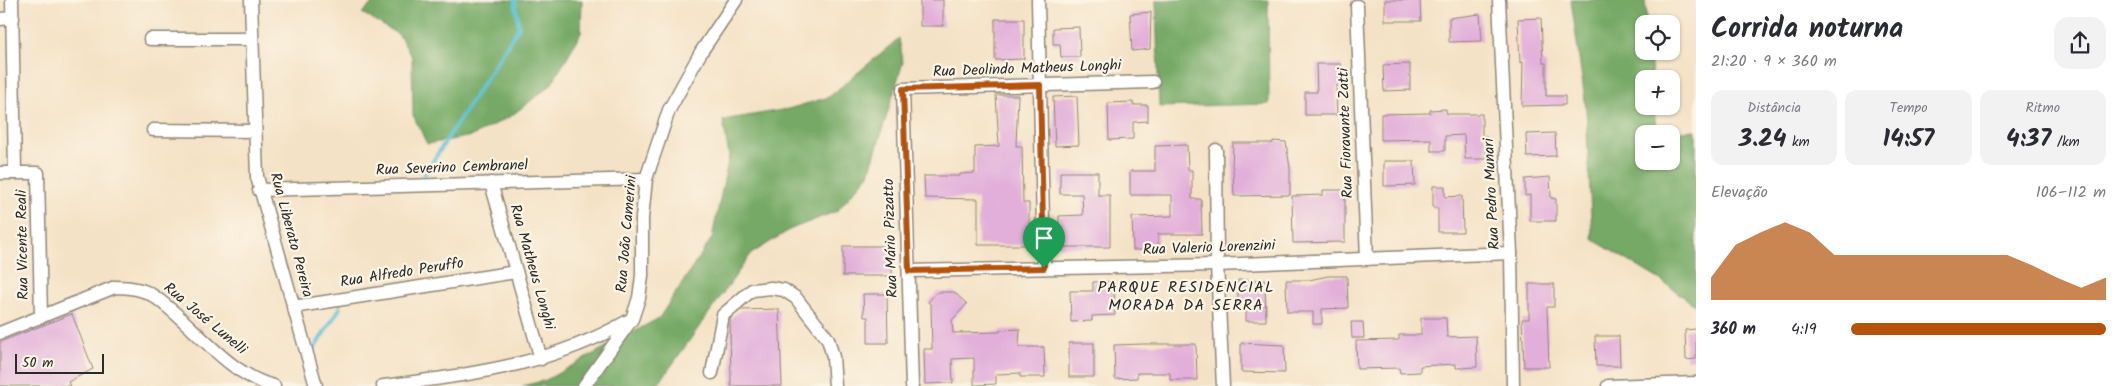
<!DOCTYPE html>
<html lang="pt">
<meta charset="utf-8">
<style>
:root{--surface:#fff;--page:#f2f2f3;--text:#2b2b33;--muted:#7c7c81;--accent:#b45309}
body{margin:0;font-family:Kalam,sans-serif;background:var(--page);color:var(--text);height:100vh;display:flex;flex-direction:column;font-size:19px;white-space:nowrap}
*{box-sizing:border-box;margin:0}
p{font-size:16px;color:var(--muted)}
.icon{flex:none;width:28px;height:28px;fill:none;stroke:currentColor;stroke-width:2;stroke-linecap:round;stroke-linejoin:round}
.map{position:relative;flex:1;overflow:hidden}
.details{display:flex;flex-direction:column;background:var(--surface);width:425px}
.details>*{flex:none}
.controls{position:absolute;left:1635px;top:15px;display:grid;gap:10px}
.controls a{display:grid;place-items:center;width:45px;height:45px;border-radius:10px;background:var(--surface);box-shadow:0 1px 4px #0004;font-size:25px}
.scale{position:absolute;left:15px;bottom:12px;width:89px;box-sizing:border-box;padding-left:5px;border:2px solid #2b2b2b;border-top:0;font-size:14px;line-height:18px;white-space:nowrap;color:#2b2b2b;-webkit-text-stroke:4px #fcf5e5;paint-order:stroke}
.pin{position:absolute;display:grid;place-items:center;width:42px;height:42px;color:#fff;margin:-51px -21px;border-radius:50% 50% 50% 0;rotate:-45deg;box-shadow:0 0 5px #0007}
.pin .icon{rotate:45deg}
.round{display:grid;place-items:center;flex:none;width:52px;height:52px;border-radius:15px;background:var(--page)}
.headline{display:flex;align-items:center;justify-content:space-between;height:85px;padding:0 15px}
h1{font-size:28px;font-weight:800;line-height:38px}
.figures{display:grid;grid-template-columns:repeat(3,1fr);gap:8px;height:85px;padding:5px 15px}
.figures div{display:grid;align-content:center;border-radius:12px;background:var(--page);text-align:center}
.figures b{font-size:25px;font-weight:800}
.figures small{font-size:14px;font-weight:400}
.figures p{font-size:14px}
.chart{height:140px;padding:10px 15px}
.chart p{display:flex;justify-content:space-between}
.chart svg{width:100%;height:90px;margin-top:5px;fill:var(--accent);opacity:.7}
ul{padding:0 15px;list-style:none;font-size:16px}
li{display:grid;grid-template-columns:80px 60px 1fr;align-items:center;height:38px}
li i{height:12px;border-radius:6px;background:var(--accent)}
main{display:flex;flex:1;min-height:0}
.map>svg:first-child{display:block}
.forest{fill:#75a965;stroke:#506a48;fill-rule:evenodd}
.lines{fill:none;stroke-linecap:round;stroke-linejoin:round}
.stream{stroke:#5ac2d7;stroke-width:4}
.building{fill:#e2afda}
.minor-casing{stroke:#908678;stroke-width:15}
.minor{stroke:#fff;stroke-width:12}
.route-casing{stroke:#fff;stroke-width:10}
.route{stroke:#b45309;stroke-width:6}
.labels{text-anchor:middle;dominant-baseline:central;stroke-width:4.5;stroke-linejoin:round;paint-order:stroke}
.street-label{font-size:15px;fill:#2b2b2b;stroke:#fcf5e5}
.neighbourhood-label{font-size:16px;letter-spacing:1px;fill:#2b2b2b;stroke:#fcf5e5}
</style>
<main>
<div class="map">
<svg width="1696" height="386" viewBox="0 0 1696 386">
<rect width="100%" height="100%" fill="#fcf5e5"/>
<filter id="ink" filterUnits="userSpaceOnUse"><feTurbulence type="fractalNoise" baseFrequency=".02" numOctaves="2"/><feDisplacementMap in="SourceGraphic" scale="10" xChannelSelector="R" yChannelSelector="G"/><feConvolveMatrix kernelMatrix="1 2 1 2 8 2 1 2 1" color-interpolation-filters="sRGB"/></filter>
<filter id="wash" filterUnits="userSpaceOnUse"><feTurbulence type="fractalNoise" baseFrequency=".0096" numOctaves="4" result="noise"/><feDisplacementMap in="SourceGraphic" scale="20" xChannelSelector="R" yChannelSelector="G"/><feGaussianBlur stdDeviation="1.12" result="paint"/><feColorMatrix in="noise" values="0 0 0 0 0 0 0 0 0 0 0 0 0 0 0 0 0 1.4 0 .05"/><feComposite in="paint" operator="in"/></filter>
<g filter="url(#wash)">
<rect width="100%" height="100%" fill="#f4e2c6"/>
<g class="forest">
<polygon points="376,0 582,0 581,33 551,85 511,116 472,136 427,144 413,115 412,57 399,35 362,13"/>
<polygon points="1156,0 1268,0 1269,104 1159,107"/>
<path d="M 1571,0 L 1645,0 L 1647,24 L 1644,24 L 1644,51 L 1650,51 L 1652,79 L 1644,79 L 1644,106 L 1654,106 L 1656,133 L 1696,130 L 1696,306 L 1662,281 L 1592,239 L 1586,108 ZM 1644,134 L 1671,134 L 1671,161 L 1644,161 Z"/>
<polygon points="899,38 903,62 869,174 837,211 791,229 751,254 657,386 522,386 546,380 659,318 712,238 729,156 723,120 788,109 829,97"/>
</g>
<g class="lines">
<g class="stream">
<polyline points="424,175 519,27 515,0"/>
<polyline points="310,355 340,308"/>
</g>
</g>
<g id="blocks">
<g class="building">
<rect x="920" y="0" width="23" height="26"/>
<polygon points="1385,0 1420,0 1421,21 1385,21"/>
<polygon points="1151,12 1150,49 1132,51 1130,14"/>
<polygon points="1480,14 1482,41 1449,42 1449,18"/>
<polygon points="1541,18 1543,63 1546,63 1546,96 1565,96 1565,105 1522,106 1523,62 1520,63 1518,19"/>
<polygon points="995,19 1024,19 1024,59 995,60"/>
<polygon points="1079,27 1080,57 1061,57 1060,44 1053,44 1053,28"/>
<polygon points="1316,64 1341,64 1342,86 1336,86 1337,115 1305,115 1305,92 1317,92"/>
<polygon points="1410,64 1410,90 1384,91 1383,65"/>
<polygon points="996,95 1018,95 1016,146 1022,146 1023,203 1029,203 1029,245 978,245 978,199 925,198 924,176 960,176 960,174 975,173 975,147 999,146"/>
<polygon points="1077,96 1079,145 1055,146 1053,97"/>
<polygon points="1133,102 1133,105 1148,105 1148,121 1133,122 1133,139 1109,140 1108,103"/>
<polygon points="1446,109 1447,114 1482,114 1482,136 1486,136 1486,159 1465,159 1464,135 1445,136 1445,151 1431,151 1431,139 1381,140 1381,114 1430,113 1430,110"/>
<polygon points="1555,133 1556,156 1527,157 1526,134"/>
<polygon points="1273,141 1286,142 1290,168 1290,195 1234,196 1233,167 1232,167 1233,143 1273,143"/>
<polygon points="1187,145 1188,170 1192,170 1192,199 1201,199 1202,234 1158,234 1158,250 1133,250 1132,217 1172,216 1172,195 1130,195 1130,171 1155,171 1155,146"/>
<polygon points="1384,161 1414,161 1415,185 1384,186"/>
<polygon points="1060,172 1098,172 1098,195 1110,195 1110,247 1059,247 1059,216 1083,215 1082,194 1060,194"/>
<polygon points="1550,177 1551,198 1556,199 1556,221 1530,221 1530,195 1525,196 1525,179"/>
<polygon points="1433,186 1445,186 1445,197 1462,196 1463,232 1438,232 1438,208 1433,208"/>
<polygon points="1323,190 1345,190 1345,242 1293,243 1292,196 1323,195"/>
<rect x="843" y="246" width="49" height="30"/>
<polygon points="1328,276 1347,276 1348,308 1322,309 1322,324 1313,324 1313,312 1287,312 1286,280 1309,280"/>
<polygon points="1238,280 1265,280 1266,321 1246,321 1246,299 1238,299"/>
<polygon points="1093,282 1114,282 1115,315 1092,316 1092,321 1071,322 1070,291 1093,291"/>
<polygon points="1529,284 1554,284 1554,307 1547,307 1549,367 1524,367 1522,319 1529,319"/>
<polygon points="937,292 954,292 967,304 952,320 953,333 1000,332 1000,330 1020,329 1019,347 1044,347 1045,377 1020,377 1020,373 996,374 996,384 974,385 974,358 952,359 953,383 925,384 924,349 932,349 931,305 928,302"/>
<polygon points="863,294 887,294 888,343 868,343 868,317 864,317"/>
<polygon points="779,309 782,386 731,386 730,319 741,310"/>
<polygon points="72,314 93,369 68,382 70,386 0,386 0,342"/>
<polygon points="1421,318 1446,318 1447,337 1476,336 1477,367 1456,368 1456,364 1420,366 1420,372 1400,373 1399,368 1357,369 1356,341 1399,340 1399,335 1421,335"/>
<polygon points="1351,322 1363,322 1364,338 1352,338"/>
<polygon points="1696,329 1696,359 1686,360 1685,330"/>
<polygon points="1595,336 1619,336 1620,366 1596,366"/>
<rect x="1069" y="343" width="25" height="34"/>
<polygon points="1241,343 1284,345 1285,373 1241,372"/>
<polygon points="1144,344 1196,344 1197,380 1170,380 1170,373 1137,373 1137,378 1115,379 1114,345"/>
</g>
</g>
</g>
<g filter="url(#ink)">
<use href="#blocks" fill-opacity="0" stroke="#908678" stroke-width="1"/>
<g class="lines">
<g class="minor-casing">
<g id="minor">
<polyline points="12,0 15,173"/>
<polyline points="251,0 257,177 316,386"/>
<polyline points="1038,0 1044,268"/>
<polyline points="1499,0 1511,253 1513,386"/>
<polyline points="1357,6 1367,259"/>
<polyline points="0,19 13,18"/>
<polyline points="150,39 252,39"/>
<polyline points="153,130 255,131"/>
<polyline points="1216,150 1217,265 1223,386"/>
<polyline points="0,173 38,173 41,317"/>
<polyline points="491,183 541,359"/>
<polyline points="259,190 646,179"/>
<polyline points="909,271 1217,265 1511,253"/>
<polyline points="293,307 516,272"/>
<path d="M 0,333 L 115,287 C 127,287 141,288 152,295 C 192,321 225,374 274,386"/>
<polyline points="712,373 723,315 752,290 771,288 784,290 796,298 828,339 833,357 835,386"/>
<path d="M 383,386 C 472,374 549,366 628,321"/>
<polyline points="584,386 632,319 639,298 642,276 642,218 646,179 669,110 701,52 736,0"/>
<polyline points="912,386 903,89 1153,82"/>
<polyline points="1608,386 1696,383"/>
</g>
</g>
<use href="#minor" class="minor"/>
</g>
</g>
<g class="lines" filter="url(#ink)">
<g class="route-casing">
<polygon id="route" points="1040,85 1044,268 909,271 903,89"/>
</g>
<use href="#route" class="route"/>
</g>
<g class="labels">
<g class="street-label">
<text transform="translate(1027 69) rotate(-2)">Rua Deolindo Matheus Longhi</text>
<text transform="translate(1346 133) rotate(-92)">Rua Fioravante Zatti</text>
<text transform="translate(452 168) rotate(-2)">Rua Severino Cembranel</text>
<text transform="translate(1492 194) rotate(-93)">Rua Pedro Munari</text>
<text transform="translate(627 234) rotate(-85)">Rua João Camerini</text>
<text transform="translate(291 235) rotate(75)">Rua Liberato Pereira</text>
<text transform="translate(891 238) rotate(-92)">Rua Mário Pizzatto</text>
<text transform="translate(23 245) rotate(-91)">Rua Vicente Reali</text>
<text transform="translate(1209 248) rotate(-2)">Rua Valerio Lorenzini</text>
<text transform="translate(532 267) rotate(74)">Rua Matheus Longhi</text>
<text transform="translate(402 273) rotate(-9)">Rua Alfredo Peruffo</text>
<text transform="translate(205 319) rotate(40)">Rua José Lunelli</text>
</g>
<g class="neighbourhood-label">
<text x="1186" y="287">PARQUE RESIDENCIAL<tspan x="1186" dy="18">MORADA DA SERRA</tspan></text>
</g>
</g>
</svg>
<div class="controls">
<a><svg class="icon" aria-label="locate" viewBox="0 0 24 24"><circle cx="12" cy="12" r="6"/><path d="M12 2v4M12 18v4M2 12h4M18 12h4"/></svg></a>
<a>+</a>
<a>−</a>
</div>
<div class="scale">50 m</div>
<div class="pin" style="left:1044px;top:268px;background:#1e9e55"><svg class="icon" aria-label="arrive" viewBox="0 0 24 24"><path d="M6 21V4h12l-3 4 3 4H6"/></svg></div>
</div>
<section class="details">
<div class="headline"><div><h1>Corrida noturna</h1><p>21:20 · 9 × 360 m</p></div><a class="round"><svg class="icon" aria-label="share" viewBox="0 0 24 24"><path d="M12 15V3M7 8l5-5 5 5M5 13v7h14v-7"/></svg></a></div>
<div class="figures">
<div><p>Distância</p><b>3.24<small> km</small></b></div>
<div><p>Tempo</p><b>14:57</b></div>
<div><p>Ritmo</p><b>4:37<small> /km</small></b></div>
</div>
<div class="chart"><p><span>Elevação</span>106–112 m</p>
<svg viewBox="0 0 160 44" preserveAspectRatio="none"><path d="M0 44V33L10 17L20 11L30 6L40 11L50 22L60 22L70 22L80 22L90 22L100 22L110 22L120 22L130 27L140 33L150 38L160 33V44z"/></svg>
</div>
<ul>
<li><b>360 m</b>4:19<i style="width:100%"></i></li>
</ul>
</section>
</main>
